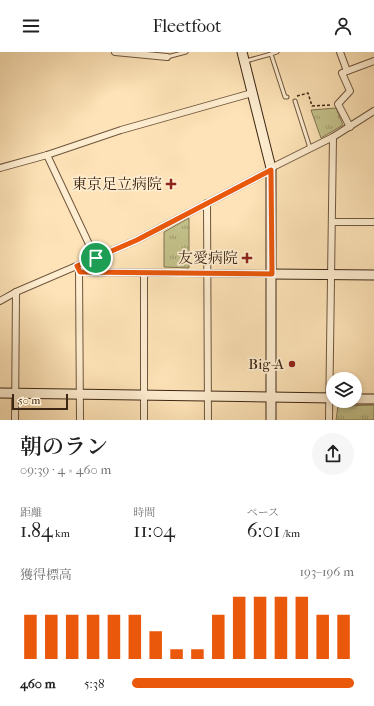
<!DOCTYPE html>
<html lang="ja">
<meta charset="utf-8">
<style>
:root{--surface:#fff;--page:#f6f6f6;--text:#222;--muted:#767676;--accent:#ea580c}
body{margin:0;font-family:"IM FELL French Canon","Noto Serif JP",serif;background:var(--page);color:var(--text);height:100vh;display:flex;flex-direction:column;font-size:15px;white-space:nowrap}
*{box-sizing:border-box;margin:0}
p{font-size:13px;color:var(--muted)}
.icon{flex:none;width:22px;height:22px;fill:none;stroke:currentColor;stroke-width:2;stroke-linecap:round;stroke-linejoin:round}
.map{position:relative;height:368px;overflow:hidden}
.side{display:flex;flex-direction:column;background:var(--surface);flex:1}
.side>*{flex:none}
.buttons{position:absolute;left:326px;top:320px;display:grid;gap:8px}
.buttons a{display:grid;place-items:center;width:36px;height:36px;border-radius:50%;background:var(--surface);box-shadow:0 2px 6px #0003;font-size:20px}
.scale{position:absolute;left:12px;bottom:10px;width:56px;box-sizing:border-box;padding-left:4px;border:2px solid #3e2614;border-top:0;font-size:11px;line-height:14px;white-space:nowrap;color:#3e2614;-webkit-text-stroke:3px #feedd0;paint-order:stroke}
.pin{position:absolute;display:grid;place-items:center;width:34px;height:34px;color:#fff;margin:-17px;border:2px solid #fff;border-radius:50%;box-shadow:0 1px 4px #0007}
.round{display:grid;place-items:center;flex:none;width:42px;height:42px;border-radius:21px;background:var(--page)}
.summary{display:flex;align-items:center;justify-content:space-between;height:68px;padding:0 20px}
h1{font-size:22px;font-weight:600;line-height:30px}
.stats{display:grid;grid-template-columns:repeat(3,1fr);gap:6px;height:68px;padding:4px 20px}
.stats div{display:grid;align-content:center}
.stats b{font-size:20px;font-weight:600}
.stats small{font-size:11px;font-weight:400}
.stats p{font-size:11px}
.chart{height:112px;padding:8px 20px}
.chart p{display:flex;justify-content:space-between}
.chart svg{width:100%;height:72px;margin-top:4px;stroke:var(--accent);stroke-width:6}
ul{padding:0 20px;list-style:none;font-size:13px}
li{display:grid;grid-template-columns:64px 48px 1fr;align-items:center;height:30px}
li i{height:10px;border-radius:5px;background:var(--accent)}
header{display:flex;justify-content:space-between;align-items:center;height:52px;padding:0 20px;background:var(--surface);font-size:18px;font-weight:600}
.map>svg:first-child{display:block}
.park{fill:url(#park-tufts);stroke:#817450}
.lines{fill:none;stroke-linecap:round;stroke-linejoin:round}
.lane-casing{stroke:#6e553d;stroke-width:5}
.street-casing{stroke:#6e553d;stroke-width:8}
.secondary-casing{stroke:#3e2614;stroke-width:11}
.path{stroke:#3e2614;stroke-width:1.5;stroke-dasharray:3 2;stroke-linecap:butt}
.lane{stroke:#feedd0;stroke-width:3}
.street{stroke:#feedd0;stroke-width:6}
.secondary{stroke:#feedd0;stroke-width:9}
.route-casing{stroke:#fff;stroke-width:8}
.route{stroke:#ea580c;stroke-width:5}
.poi-dot{fill:#8f2418;stroke:#feedd0;stroke-width:1.5}
.labels{text-anchor:middle;dominant-baseline:central;stroke-width:3.5;stroke-linejoin:round;paint-order:stroke}
.poi-label{font-size:15px;fill:#3e2614;stroke:#feedd0;text-anchor:end}
</style>
<header><svg class="icon" aria-label="menu" viewBox="0 0 24 24"><path d="M4 6h16M4 12h16M4 18h16"/></svg>Fleetfoot<svg class="icon" aria-label="person" viewBox="0 0 24 24"><circle cx="12" cy="8" r="4"/><path d="M4 21q1-7 8-7t8 7"/></svg></header>
<div class="map">
<svg width="374" height="368" viewBox="0 0 374 368">
<defs>
<pattern id="park-tufts" width="24" height="20" patternUnits="userSpaceOnUse"><rect width="24" height="20" fill="#c4c28b"/><path d="M3 7l-1-3M5 7V3M7 7l1-3M15 17l-1-3M17 17v-4M19 17l1-3" fill="none" stroke="#a19d70"/></pattern>
</defs>
<rect width="100%" height="100%" fill="#fde3b7"/>
<filter id="stains"><feTurbulence type="fractalNoise" baseFrequency=".005" numOctaves="4"/><feColorMatrix values="0 0 0 0 .2 0 0 0 0 .09 0 0 0 0 .02 0 0 0 .5 -.17"/></filter>
<radialGradient id="worn" r=".72"><stop offset=".6" stop-color="#630" stop-opacity="0"/><stop offset="1" stop-color="#630" stop-opacity=".3"/></radialGradient>
<g class="park">
<polygon points="336,56 343,73 321,86 311,58"/>
<polygon points="189,166 189,216 164,215 164,180"/>
<polygon points="374,353 374,368 336,368 338,354"/>
</g>
<g class="lines">
<g class="lane-casing">
<g id="lane">
<polyline points="277,0 271,2 285,45 287,45"/>
<polyline points="167,5 186,0"/>
<polyline points="246,9 271,2"/>
<polyline points="295,49 310,96"/>
</g>
</g>
<g class="street-casing">
<g id="street">
<polyline points="115,0 167,5"/>
<polyline points="340,0 347,19"/>
<polyline points="350,75 338,52 350,39 342,21 374,9"/>
<polyline points="47,103 96,207"/>
<polyline points="0,116 47,103 121,78 252,41"/>
<polyline points="271,116 333,85 374,59"/>
<polyline points="207,151 208,368"/>
<polyline points="332,170 374,170"/>
<polyline points="79,218 80,368"/>
<polyline points="80,220 272,222"/>
<polyline points="0,249 16,240 137,188 271,118"/>
<polyline points="15,368 16,240"/>
<polyline points="144,368 144,221"/>
<polyline points="329,368 333,85"/>
</g>
</g>
<g class="secondary-casing">
<g id="secondary">
<polyline points="242,0 271,116 271,368"/>
<polyline points="272,222 374,223"/>
<polyline points="0,341 333,346"/>
<polyline points="355,347 374,347"/>
</g>
</g>
<polyline class="path" points="297,44 308,41 312,54 331,53"/>
<use href="#lane" class="lane"/>
<use href="#street" class="street"/>
<use href="#secondary" class="secondary"/>
</g>
<g class="lines">
<g class="route-casing">
<polygon id="route" points="271,118 272,222 80,220 77,214 137,188"/>
</g>
<use href="#route" class="route"/>
</g>
<g class="poi-dot">
<path d="M169 126h4v4h4v4h-4v4h-4v-4h-4v-4h4z"/>
<path d="M245 200h4v4h4v4h-4v4h-4v-4h-4v-4h4z"/>
<circle cx="292" cy="312" r="4"/>
</g>
<g class="labels">
<g class="poi-label">
<text x="162" y="132">東京足立病院</text>
<text x="238" y="206">友愛病院</text>
<text x="284" y="312">Big-A</text>
</g>
</g>
<rect width="100%" height="100%" filter="url(#stains)"/>
<rect width="100%" height="100%" fill="url(#worn)"/>
</svg>
<div class="buttons">
<a><svg class="icon" aria-label="layers" viewBox="0 0 24 24"><path d="M12 4l9 5-9 5-9-5zM3 14l9 5 9-5"/></svg></a>
</div>
<div class="scale">50 m</div>
<div class="pin" style="left:96px;top:206px;background:#1e9e55"><svg class="icon" aria-label="arrive" viewBox="0 0 24 24"><path d="M6 21V4h12l-3 4 3 4H6"/></svg></div>
</div>
<section class="side">
<div class="summary"><div><h1>朝のラン</h1><p>09:39 · 4 × 460 m</p></div><a class="round"><svg class="icon" aria-label="share" viewBox="0 0 24 24"><path d="M12 15V3M7 8l5-5 5 5M5 13v7h14v-7"/></svg></a></div>
<div class="stats">
<div><p>距離</p><b>1.84<small> km</small></b></div>
<div><p>時間</p><b>11:04</b></div>
<div><p>ペース</p><b>6:01<small> /km</small></b></div>
</div>
<div class="chart"><p><span>獲得標高</span>193–196 m</p>
<svg viewBox="0 0 160 44" preserveAspectRatio="none"><path d="M5 44V17M15 44V17M25 44V17M35 44V17M45 44V17M55 44V17M65 44V27M75 44V38M85 44V38M95 44V17M105 44V6M115 44V6M125 44V6M135 44V6M145 44V17M155 44V17"/></svg>
</div>
<ul>
<li><b>460 m</b>5:38<i style="width:100%"></i></li>
</ul>
</section>
